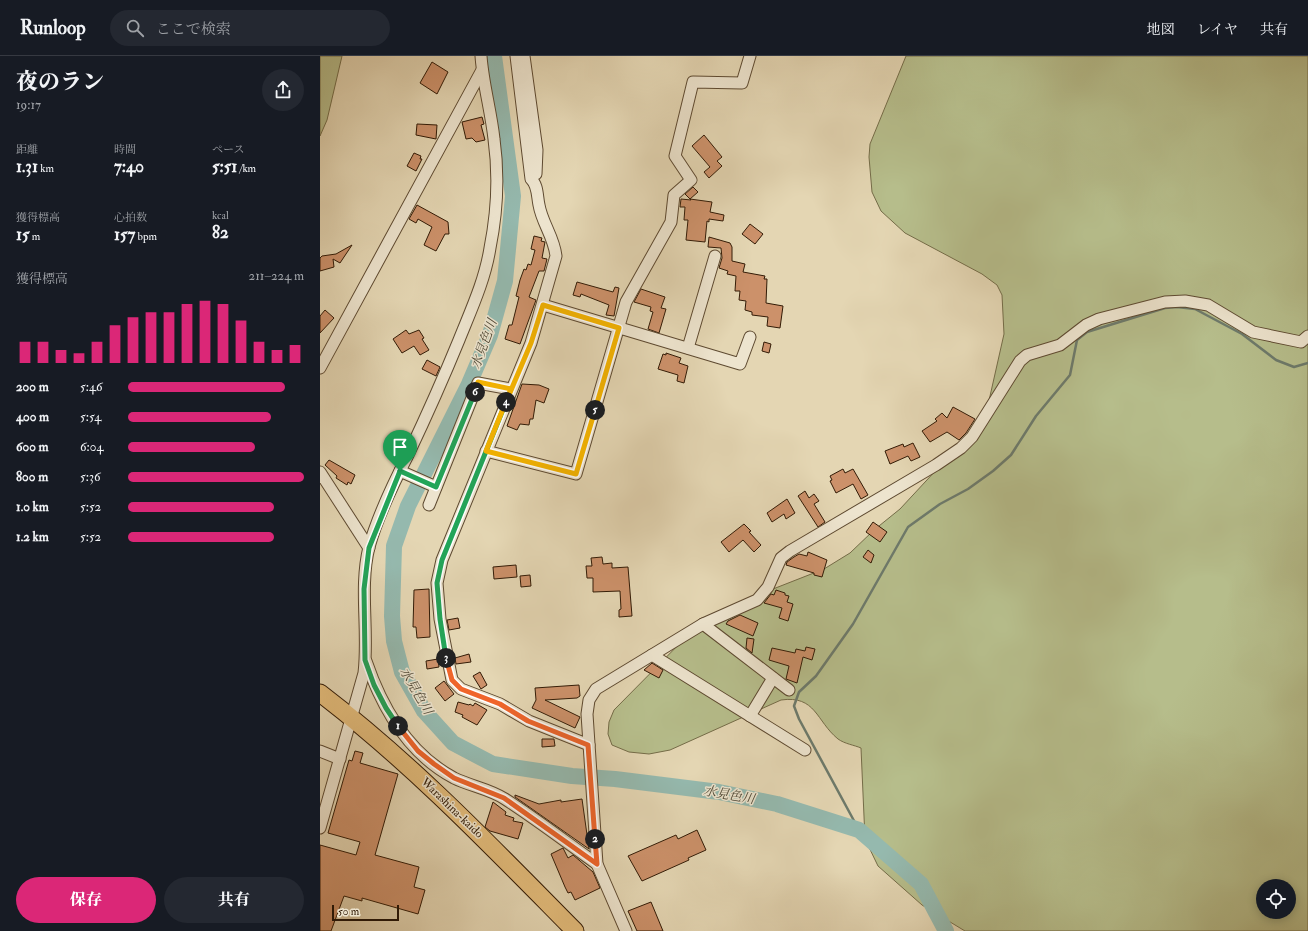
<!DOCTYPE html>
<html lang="ja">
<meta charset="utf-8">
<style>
:root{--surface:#171b24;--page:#242831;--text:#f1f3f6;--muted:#9ea1a6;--line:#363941;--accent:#db2777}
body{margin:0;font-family:"IM FELL Double Pica","Noto Serif JP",serif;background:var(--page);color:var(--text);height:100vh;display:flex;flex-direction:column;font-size:15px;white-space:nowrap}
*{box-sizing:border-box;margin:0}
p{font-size:13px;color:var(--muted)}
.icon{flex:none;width:22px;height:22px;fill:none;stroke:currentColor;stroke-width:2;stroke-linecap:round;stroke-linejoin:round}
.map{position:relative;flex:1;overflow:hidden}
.drawer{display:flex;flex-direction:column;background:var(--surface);width:320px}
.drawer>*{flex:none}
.controls{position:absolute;left:936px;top:823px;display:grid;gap:8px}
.controls a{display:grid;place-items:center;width:40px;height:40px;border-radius:50%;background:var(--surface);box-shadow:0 2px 10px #0003;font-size:20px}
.scale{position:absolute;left:12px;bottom:10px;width:67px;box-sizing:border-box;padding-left:4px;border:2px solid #321b06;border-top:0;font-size:11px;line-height:14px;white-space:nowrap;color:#321b06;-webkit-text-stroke:3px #ede4ce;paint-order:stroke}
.pin{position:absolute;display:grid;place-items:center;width:34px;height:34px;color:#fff;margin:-41px -17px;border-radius:50% 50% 50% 0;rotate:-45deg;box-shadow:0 0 4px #0007}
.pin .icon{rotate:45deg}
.km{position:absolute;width:20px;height:20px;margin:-10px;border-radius:50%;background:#222;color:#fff;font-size:11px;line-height:20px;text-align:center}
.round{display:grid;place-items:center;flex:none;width:42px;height:42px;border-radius:21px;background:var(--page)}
.head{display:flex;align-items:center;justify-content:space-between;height:68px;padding:0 16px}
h1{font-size:22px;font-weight:800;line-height:30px}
.figures{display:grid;grid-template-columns:repeat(3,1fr);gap:6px;height:68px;padding:4px 16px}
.figures div{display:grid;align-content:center}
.figures b{font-size:17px;font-weight:800}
.figures small{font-size:11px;font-weight:400}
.figures p{font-size:11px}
.chart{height:112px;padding:8px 16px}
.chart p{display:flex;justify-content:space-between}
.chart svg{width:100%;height:72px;margin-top:4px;stroke:var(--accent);stroke-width:6}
.primary-button{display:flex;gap:8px;margin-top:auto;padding:8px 16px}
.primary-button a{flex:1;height:46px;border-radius:24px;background:var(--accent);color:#fff;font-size:16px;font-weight:800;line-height:46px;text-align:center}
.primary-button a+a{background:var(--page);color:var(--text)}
ul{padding:0 16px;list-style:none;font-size:13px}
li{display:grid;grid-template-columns:64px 48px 1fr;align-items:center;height:30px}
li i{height:10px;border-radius:5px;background:var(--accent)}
header{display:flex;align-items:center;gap:24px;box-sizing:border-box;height:56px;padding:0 20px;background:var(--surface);border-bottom:1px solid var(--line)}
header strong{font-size:19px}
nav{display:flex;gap:22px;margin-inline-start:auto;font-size:14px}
.search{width:280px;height:36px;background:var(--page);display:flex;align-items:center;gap:10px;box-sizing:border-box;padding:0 14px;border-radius:22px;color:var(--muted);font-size:15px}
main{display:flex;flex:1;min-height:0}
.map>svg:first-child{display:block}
.green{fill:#b6bd8b;stroke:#746c48;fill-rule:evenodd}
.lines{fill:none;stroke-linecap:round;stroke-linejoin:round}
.stream{stroke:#6d7a6b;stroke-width:2.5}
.river{stroke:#95b9ae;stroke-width:16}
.building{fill:#cc916a;stroke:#321b06}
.minor-casing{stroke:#5e4a31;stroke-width:13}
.highway-casing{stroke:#321b06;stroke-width:19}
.minor{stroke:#ede4ce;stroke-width:11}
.highway{stroke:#e2bb7a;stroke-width:17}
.split-1-casing{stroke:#fff;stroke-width:8}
.split-2-casing{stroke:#fff;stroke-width:8}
.split-3-casing{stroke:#fff;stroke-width:8}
.split-4-casing{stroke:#fff;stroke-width:8}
.split-5-casing{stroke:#fff;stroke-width:8}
.split-6-casing{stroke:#fff;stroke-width:8}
.split-7-casing{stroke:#fff;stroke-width:8}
.split-1{stroke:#22a559;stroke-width:5}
.split-2{stroke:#f0652b;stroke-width:5}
.split-3{stroke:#f0652b;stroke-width:5}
.split-4{stroke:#22a559;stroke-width:5}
.split-5{stroke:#f5b400;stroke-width:5}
.split-6{stroke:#f5b400;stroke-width:5}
.split-7{stroke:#22a559;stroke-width:5}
.labels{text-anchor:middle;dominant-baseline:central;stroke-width:3;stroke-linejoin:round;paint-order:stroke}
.street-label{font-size:12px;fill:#321b06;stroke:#ede4ce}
.water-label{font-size:13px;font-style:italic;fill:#504a38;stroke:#ede4ce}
</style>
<header>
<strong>Runloop</strong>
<div class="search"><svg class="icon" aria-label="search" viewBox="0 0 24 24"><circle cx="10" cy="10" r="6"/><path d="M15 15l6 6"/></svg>ここで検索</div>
<nav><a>地図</a><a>レイヤ</a><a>共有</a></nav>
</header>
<main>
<section class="drawer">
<div class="head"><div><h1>夜のラン</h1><p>19:17</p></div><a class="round"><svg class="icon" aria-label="share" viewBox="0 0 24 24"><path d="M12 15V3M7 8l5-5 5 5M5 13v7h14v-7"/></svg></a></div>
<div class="figures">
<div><p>距離</p><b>1.31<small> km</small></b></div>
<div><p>時間</p><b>7:40</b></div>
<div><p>ペース</p><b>5:51<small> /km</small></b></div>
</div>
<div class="figures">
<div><p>獲得標高</p><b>15<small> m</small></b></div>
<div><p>心拍数</p><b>157<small> bpm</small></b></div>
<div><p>kcal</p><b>82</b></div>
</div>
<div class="chart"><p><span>獲得標高</span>211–224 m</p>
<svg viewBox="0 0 160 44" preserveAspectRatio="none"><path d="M5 44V31M15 44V31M25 44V36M35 44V38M45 44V31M55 44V21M65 44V16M75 44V13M85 44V13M95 44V8M105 44V6M115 44V8M125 44V18M135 44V31M145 44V36M155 44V33"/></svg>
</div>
<ul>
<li><b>200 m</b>5:46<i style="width:89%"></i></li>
<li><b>400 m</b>5:54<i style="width:81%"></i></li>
<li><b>600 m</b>6:04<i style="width:72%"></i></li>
<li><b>800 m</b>5:36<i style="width:100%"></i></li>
<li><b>1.0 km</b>5:52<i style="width:83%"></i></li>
<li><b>1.2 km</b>5:52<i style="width:83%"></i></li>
</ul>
<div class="primary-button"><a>保存</a><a>共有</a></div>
</section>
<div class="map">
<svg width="988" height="875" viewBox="0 0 988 875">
<rect width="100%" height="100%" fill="#e4d6b3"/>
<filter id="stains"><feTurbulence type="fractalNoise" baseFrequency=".005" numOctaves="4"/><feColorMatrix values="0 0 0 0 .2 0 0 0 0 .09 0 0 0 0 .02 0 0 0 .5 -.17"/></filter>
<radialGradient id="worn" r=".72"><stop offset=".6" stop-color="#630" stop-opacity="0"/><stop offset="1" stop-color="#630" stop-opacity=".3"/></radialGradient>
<g class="green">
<polygon points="0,0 22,0 7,64 0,80"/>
<path d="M 586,0 L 988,0 L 988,875 L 645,875 L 602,849 L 558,810 L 545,783 L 541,692 C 534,689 525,688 518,683 C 496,665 496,639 461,644 L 350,694 L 329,698 L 309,696 L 292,689 L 288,678 L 289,666 L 294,654 L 381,566 L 453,533 L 504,513 L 530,497 L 554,474 L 580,453 L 658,369 L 668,349 L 684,278 L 682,239 L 677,229 L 662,218 L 585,177 L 561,155 L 552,136 L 549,101 L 550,88 ZM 943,830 L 969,830 L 969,856 L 943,856 Z"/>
</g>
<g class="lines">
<polyline class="stream" points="539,774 479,663 474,650 479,636 496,620 533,568 588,471 620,448 648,433 673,415 691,399 716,360 750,319 757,284 767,276 845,252 857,251 875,253 922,278 956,304 974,311 988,307"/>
<polyline class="river" points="174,0 193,140 185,225 170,279 149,328 88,450 74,490 72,560 74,585 82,616 104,655 133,687 173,708 252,720 295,723 399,736 457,748 539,774 601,828 626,875"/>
</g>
<g class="building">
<polygon points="112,6 128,16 117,38 100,27"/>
<polygon points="162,61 164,68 161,69 165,84 156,86 152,82 146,83 142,66"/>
<polygon points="97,68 117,69 116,83 96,79"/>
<polygon points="384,79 402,101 397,105 402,110 389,122 384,116 390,111 372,90"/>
<polygon points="94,97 101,100 100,103 102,103 96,115 87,110"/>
<polygon points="373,131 378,136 370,143 392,146 390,156 404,159 403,165 389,163 389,166 387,165 385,186 366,184 368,164 364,164 365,151 360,151 361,143 371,144 365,138"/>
<polygon points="97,149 128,166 129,178 125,178 116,195 104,189 112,171 98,163 96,167 89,163"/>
<polygon points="430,168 443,178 435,188 422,178"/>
<polygon points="214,180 222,182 221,185 225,186 222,202 227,203 224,215 219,215 209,241 216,244 200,288 185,283 189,269 192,269 199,241 196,240 200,224 204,213 206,214 208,208 211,209 215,194 211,193"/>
<polygon points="389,181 410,187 412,191 412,205 425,208 423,216 445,220 444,223 447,223 446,247 463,250 460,272 447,270 448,261 432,259 432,256 425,254 426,245 419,244 420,235 415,235 416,220 407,218 408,215 399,212 402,202 401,192 388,191"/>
<polygon points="32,189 20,207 13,203 14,211 0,215 0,202 2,200 16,198"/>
<polygon points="257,226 293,236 295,231 299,232 294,260 286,259 289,249 261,238 260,241 253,239"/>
<polygon points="321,233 345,241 341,252 346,253 339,277 328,273 333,256 330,255 331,251 314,246"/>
<polygon points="5,254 14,262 0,277 0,260"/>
<polygon points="86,274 89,278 99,274 104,282 102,283 109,294 100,299 94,290 82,297 73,283"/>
<polygon points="444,286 451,288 449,297 442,295"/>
<polygon points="346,297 361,302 359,307 368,310 364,327 357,325 358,319 338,313 343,298 346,299"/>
<polygon points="107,304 120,311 116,320 102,313"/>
<polygon points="202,328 219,329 229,333 224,347 216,344 213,363 210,363 209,369 200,368 197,374 187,370"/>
<polygon points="633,351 655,363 646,377 639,384 627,376 610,386 602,375 617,365 615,363 622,357 627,362"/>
<polygon points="593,387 600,401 591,405 588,400 570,408 565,395 583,388 584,391"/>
<polygon points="9,404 35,419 31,428 28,426 27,429 16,422 17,420 5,409"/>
<polygon points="523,413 525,417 533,413 548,439 541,443 533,428 516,437 510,425 512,424 510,420"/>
<polygon points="485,435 489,442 494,438 499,445 494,448 505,466 498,471 478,440"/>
<polygon points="467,443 475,457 466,463 464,458 452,466 447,457"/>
<polygon points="553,466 567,476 560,486 546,476"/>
<polygon points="424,468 431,475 429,476 441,489 434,496 423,484 409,496 401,486"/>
<polygon points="548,494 554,499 551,507 543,501"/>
<polygon points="488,496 507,504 502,521 494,519 494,517 466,509 467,506 474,501 479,498 487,500"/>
<polygon points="282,501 283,508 292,507 292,512 308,511 312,560 299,561 299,554 301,553 300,535 273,536 273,522 267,522 266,510 272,510 271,502"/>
<polygon points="196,509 197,521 174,523 173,511"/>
<polygon points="210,519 211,530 201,531 200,520"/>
<polygon points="109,533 110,581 97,582 96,571 93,571 94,534"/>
<polygon points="456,534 465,537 465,539 469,540 467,546 473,548 468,565 459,562 462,552 444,547 451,538 454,539"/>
<polygon points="420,559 438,567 433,580 406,568 408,565"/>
<polygon points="138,562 140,572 129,574 127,564"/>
<polygon points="427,582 434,583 432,597 426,592"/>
<polygon points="486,591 495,593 492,604 483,601 477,627 466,623 469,610 449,604 452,592 475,597 476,593 485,595"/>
<polygon points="149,598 151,606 136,608 135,602"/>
<polygon points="118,603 119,611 107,613 106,605"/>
<polygon points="332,607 343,614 339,622 324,614"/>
<polygon points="160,616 167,629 161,633 153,620"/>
<polygon points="124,625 134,638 125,645 115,632"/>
<polygon points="259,629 260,640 257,642 225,644 260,661 255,672 212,652 216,644 215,632"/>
<polygon points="138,646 149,649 150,648 153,650 155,647 167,654 157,669 142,661 143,659 135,656"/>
<polygon points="222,683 234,683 235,690 222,691"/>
<polygon points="35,695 43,697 40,707 78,718 55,799 99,811 94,831 105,834 98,858 42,842 42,845 24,840 11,875 0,875 0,789 36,799 40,786 8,777 29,704 32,705"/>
<polygon points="195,739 219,748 241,744 241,746 262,743 269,793 195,741"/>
<polygon points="173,746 186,756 185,759 194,762 193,765 203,767 198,783 170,775 165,771"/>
<polygon points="377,774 386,794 368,802 369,804 322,825 308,800 356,779 358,783"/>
<polygon points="243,792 248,802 253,799 273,816 280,832 255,844 251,836 248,837 245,831 231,798"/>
<polygon points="331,846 343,875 317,875 308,855"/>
</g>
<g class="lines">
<g class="minor-casing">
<g id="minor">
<path d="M 196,0 L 211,123 C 218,129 217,140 219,149 C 222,167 234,181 236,200 L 211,287 L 122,504 L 117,527 L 120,563 L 132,624 L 141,633 L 180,648 L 209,665 L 269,689"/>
<polyline points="204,0 217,94 216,118"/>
<polyline points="223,249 420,308 430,281"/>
<polyline points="368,292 395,200"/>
<polyline points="0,312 162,14"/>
<polyline points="166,395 256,418 306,246 351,166 354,139 371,124 355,100 373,26 422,27 430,0"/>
<polyline points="80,415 116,431"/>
<polyline points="0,416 49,492"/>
<polyline points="109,449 158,327 191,333"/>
<polyline points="383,568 469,634"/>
<polyline points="332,599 485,694"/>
<path d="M 46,605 C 62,652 89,698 134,722 C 150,730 170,733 185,743 C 216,763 246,786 277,808"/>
<polyline points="430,660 453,622"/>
<polyline points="0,695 20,703"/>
<path d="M 0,772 L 44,617 C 49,575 39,532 49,491 C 58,459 73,428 88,399 C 106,361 123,323 139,284 C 151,254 165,224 170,192 C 177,157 179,119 174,83 C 171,55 163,28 161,0"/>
<polyline points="306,875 277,808 267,658 269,644 276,633 383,568 437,544 448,531 461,502 470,495 616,409 641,392 652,381 700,305 707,299 740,289 766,269 779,263 845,246 865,245 888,249 933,276 981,286 988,280"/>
</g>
</g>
<g class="highway-casing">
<path id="highway" d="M 0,637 C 93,708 173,792 255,875"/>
</g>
<use href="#minor" class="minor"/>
<use href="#highway" class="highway"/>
</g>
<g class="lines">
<g class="split-1-casing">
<polyline id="split-1" points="78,670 66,652 54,629 45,604 44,533 49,492 80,415"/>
</g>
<g class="split-2-casing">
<polyline id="split-2" points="78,670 98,695 114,708 134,722 184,742 277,808 275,783"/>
</g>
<g class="split-3-casing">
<polyline id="split-3" points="126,602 132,624 141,633 180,648 208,665 268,689 275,783"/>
</g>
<g class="split-4-casing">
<polyline id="split-4" points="126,602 120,563 117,527 122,504 186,346"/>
</g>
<g class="split-5-casing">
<polyline id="split-5" points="186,346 211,287 223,249 299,272 275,354"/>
</g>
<g class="split-6-casing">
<polyline id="split-6" points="155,336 158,326 191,333 166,395 256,418 275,354"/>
</g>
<g class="split-7-casing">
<polyline id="split-7" points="80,415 116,431 155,336"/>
</g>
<use href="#split-1" class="split-1"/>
<use href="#split-2" class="split-2"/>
<use href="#split-3" class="split-3"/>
<use href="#split-4" class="split-4"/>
<use href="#split-5" class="split-5"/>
<use href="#split-6" class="split-6"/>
<use href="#split-7" class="split-7"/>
</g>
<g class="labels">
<g class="street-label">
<text transform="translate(132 752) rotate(44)">Warashina-kaido</text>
</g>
<g class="water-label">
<text transform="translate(164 288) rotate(-70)">水見色川</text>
<text transform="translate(96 635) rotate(60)">水見色川</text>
<text transform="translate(409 739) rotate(10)">水見色川</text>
</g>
</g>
<rect width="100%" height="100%" filter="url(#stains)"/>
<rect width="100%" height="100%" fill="url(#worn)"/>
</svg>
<div class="controls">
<a><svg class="icon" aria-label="locate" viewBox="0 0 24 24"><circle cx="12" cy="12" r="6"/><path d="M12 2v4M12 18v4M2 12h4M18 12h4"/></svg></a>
</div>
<div class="scale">50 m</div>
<div class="pin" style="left:80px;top:415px;background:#1e9e55"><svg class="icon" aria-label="arrive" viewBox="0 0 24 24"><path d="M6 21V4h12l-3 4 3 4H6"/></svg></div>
<b class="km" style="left:78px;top:670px">1</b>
<b class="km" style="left:275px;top:783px">2</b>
<b class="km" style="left:126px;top:602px">3</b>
<b class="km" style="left:186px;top:346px">4</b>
<b class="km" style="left:275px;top:354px">5</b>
<b class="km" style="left:155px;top:336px">6</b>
</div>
</main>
